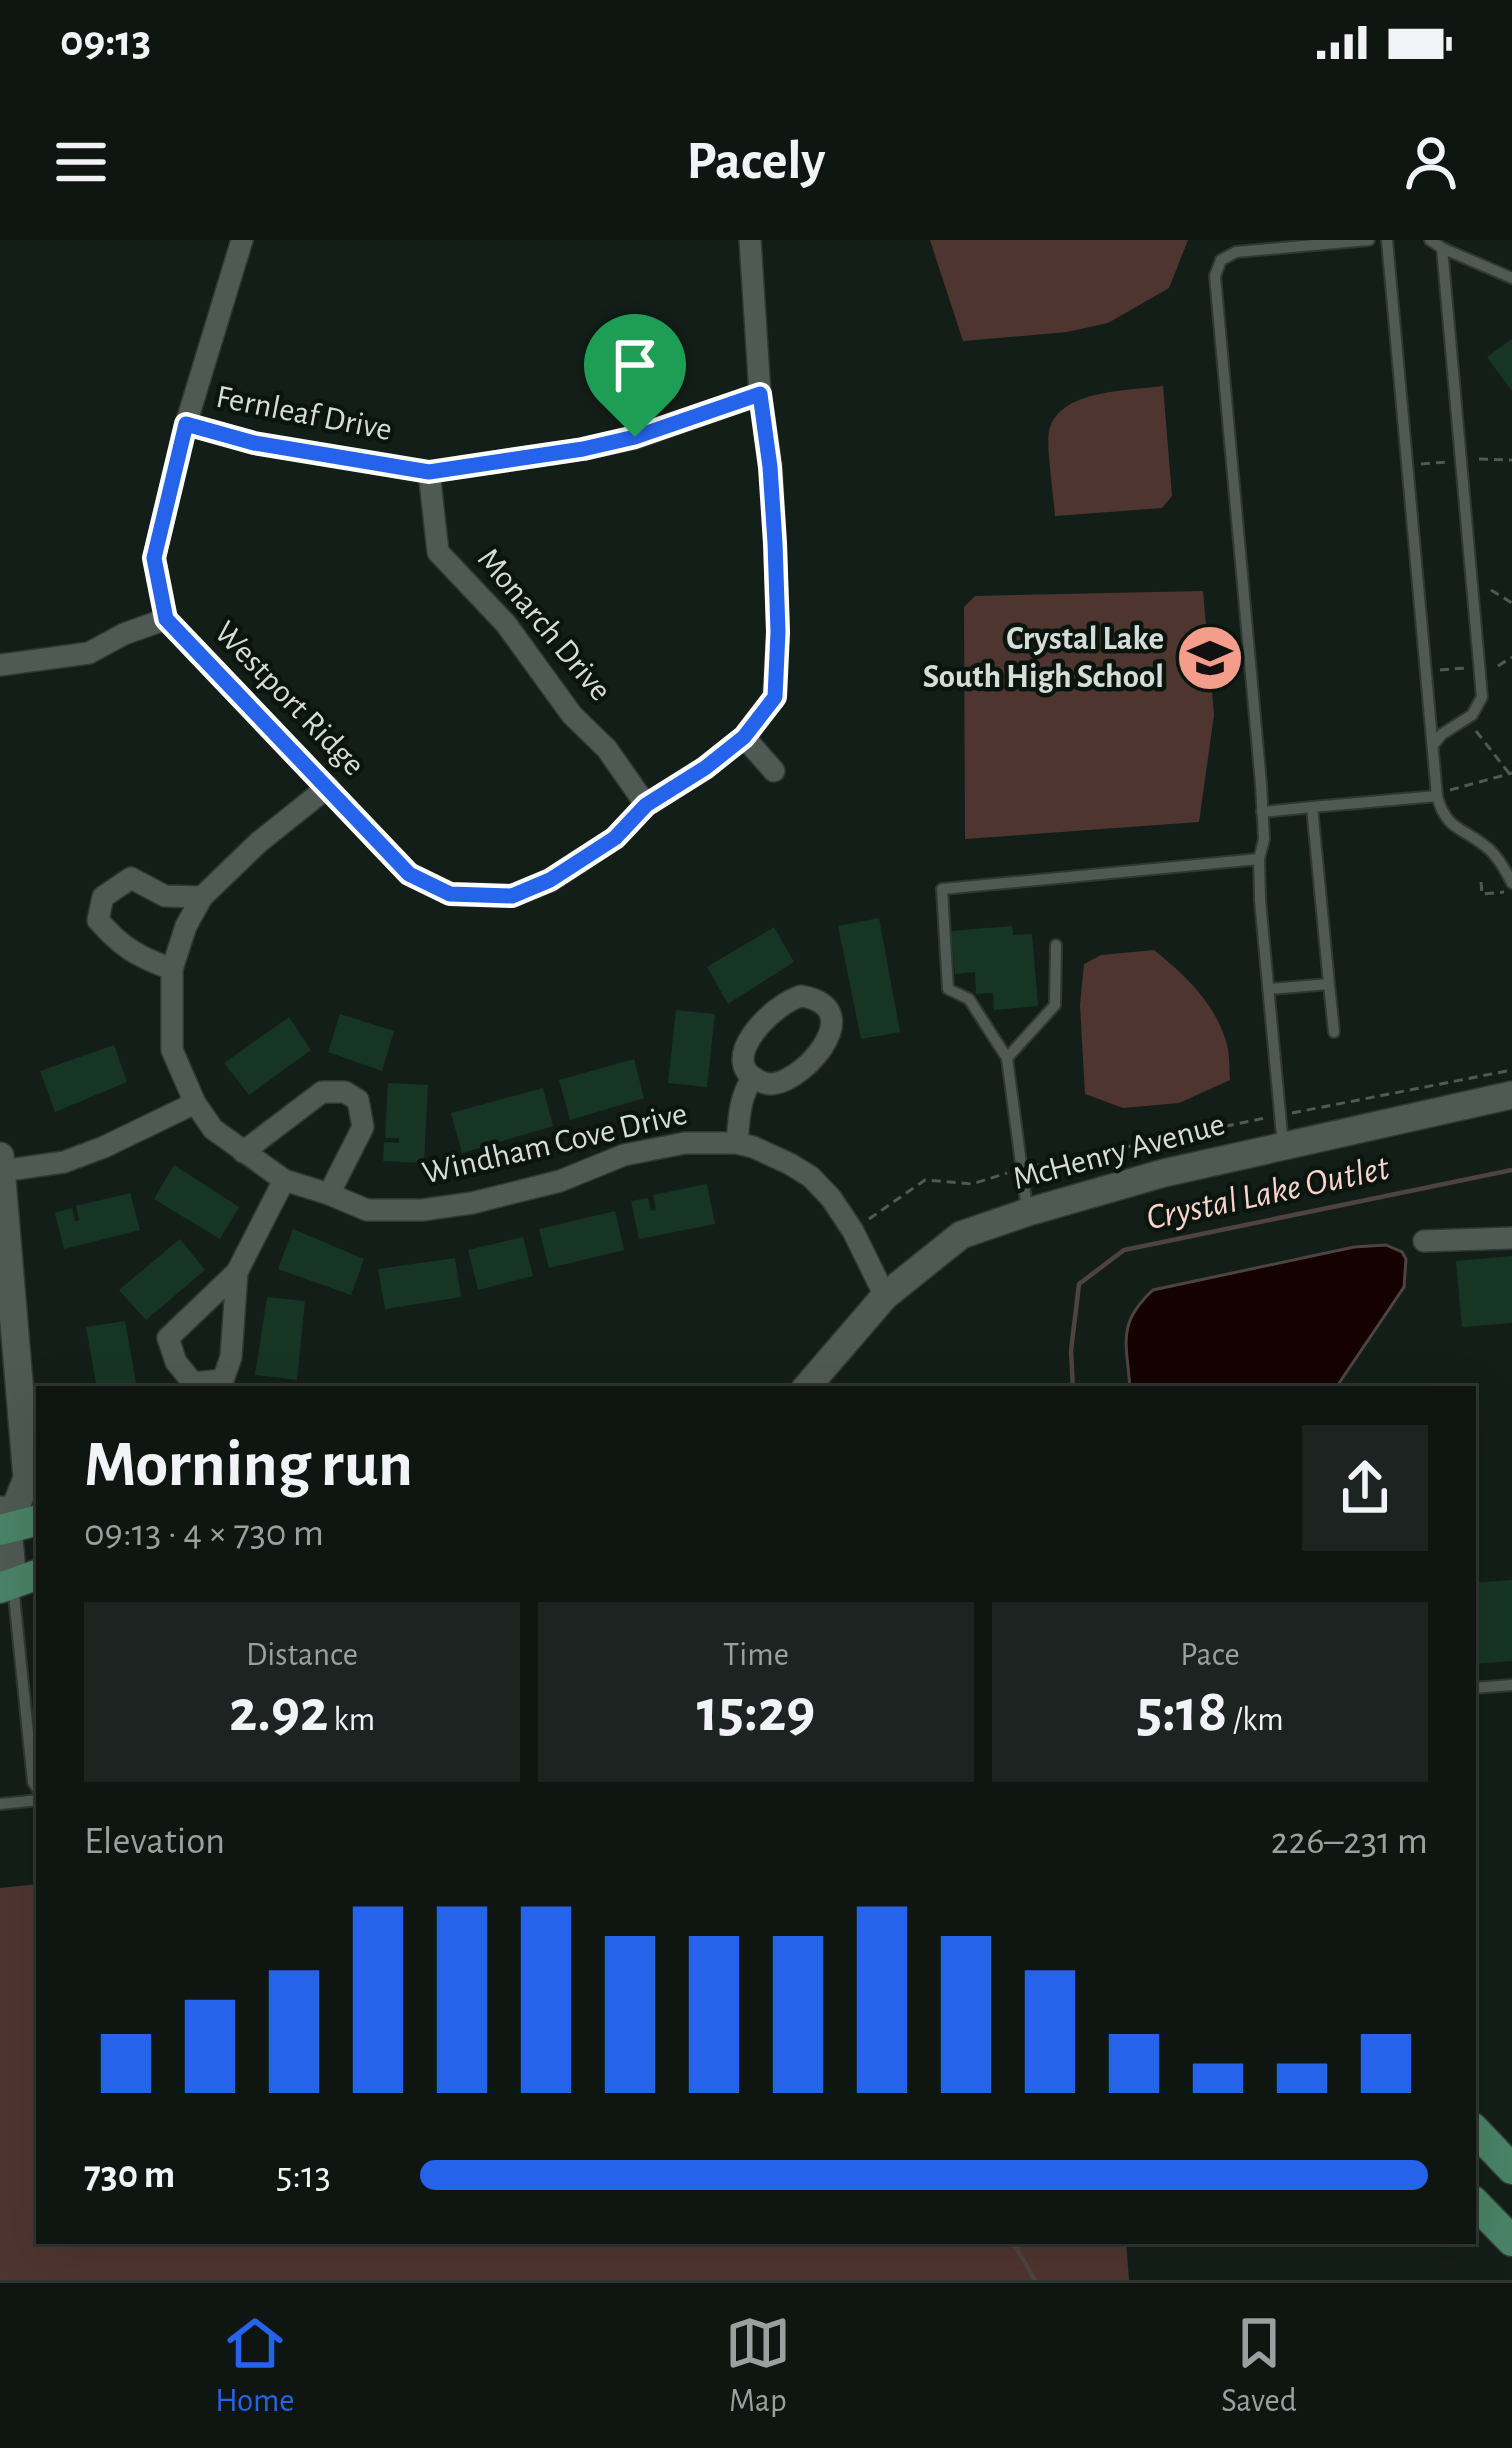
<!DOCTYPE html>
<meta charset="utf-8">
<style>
:root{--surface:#0f1612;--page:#1d2320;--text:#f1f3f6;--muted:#9b9f9f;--line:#2f3532;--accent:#2563eb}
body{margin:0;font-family:"Alegreya Sans",sans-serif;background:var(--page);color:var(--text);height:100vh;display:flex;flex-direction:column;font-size:45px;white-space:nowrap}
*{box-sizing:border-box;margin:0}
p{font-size:39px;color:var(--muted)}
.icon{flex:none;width:66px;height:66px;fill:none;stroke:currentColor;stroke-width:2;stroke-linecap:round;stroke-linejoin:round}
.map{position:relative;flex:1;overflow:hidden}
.sheet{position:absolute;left:36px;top:1146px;width:1440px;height:858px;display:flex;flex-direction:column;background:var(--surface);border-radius:0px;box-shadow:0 12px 48px #0002,0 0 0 3px var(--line)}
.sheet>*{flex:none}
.pin{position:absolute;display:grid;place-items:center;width:102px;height:102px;color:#fff;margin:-123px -51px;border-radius:50% 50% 50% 0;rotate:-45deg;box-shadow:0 0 12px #0007}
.pin .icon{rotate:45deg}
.round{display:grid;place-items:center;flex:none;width:126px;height:126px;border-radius:0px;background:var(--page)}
.summary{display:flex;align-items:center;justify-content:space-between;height:204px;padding:0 48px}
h1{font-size:66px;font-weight:700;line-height:90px}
.stats{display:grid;grid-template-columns:repeat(3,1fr);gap:18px;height:204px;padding:12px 48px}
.stats div{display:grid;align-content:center;border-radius:0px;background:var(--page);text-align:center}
.stats b{font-size:60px;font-weight:700}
.stats small{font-size:33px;font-weight:400}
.stats p{font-size:33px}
.chart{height:336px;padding:24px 48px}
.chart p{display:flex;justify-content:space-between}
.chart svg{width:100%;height:216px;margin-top:12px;stroke:var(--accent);stroke-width:6}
ul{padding:0 48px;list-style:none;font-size:39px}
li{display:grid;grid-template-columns:192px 144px 1fr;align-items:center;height:90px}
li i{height:30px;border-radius:15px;background:var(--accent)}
.status{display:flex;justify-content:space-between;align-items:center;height:84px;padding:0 60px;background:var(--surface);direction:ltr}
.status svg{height:33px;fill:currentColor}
header{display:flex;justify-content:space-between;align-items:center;height:156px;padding:0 48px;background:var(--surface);font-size:54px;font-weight:700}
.tabs{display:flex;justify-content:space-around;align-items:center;height:168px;border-top:3px solid var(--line);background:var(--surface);font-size:33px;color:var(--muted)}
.tabs a{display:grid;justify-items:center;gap:6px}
.tabs .selected{color:var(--accent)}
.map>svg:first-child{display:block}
.green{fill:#4f3530}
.water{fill:#150100;stroke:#4f4341;stroke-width:3}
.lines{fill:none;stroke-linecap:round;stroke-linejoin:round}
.stream{stroke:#4f4341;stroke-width:4.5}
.building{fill:#173525}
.lane-casing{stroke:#313733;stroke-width:14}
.street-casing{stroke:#313733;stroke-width:24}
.secondary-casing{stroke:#313733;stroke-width:30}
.primary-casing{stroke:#313733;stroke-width:33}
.path{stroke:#505953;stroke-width:3;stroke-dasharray:9 6;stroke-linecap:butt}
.lane{stroke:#4e5a53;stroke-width:10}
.street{stroke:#4e5a53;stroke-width:21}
.secondary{stroke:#4e5a53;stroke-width:27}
.primary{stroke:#498366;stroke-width:30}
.route-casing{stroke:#fff;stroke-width:24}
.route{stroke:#2563eb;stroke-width:15}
.labels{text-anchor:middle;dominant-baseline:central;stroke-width:9;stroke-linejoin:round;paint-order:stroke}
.street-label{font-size:33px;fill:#d6dcd8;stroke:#0b150f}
.poi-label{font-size:33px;font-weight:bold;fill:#d6dcd8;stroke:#0b150f;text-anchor:end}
.water-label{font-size:36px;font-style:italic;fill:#fad3ca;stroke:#0b150f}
</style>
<div class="status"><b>09:13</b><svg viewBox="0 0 49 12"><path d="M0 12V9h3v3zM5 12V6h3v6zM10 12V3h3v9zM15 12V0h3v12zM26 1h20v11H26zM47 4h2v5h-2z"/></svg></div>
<header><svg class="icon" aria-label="menu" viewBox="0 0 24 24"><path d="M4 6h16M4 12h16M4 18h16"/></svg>Pacely<svg class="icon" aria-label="person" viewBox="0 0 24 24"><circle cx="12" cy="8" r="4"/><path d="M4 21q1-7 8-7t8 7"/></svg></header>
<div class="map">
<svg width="1512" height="2040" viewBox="0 0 1512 2040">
<rect width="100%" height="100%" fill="#141e18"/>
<g class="green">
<polygon points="930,0 1188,0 1169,48 1108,83 1067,92 963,101"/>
<path d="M 1163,146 L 1172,256 L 1162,268 L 1055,276 C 1054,258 1046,206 1049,192 C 1057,149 1129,151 1163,146 Z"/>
<polygon points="1203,351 1214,475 1199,582 965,599 964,367 975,356"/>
<path d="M 1154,710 C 1185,735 1214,762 1226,801 C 1230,813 1229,828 1230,840 L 1179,863 L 1123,868 L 1085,854 L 1080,765 L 1084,724 L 1101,715 Z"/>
<polygon points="39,1644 39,2001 1126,2001 1129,2040 0,2040 0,1648"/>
</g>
<path class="water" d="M 1386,1005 L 1402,1012 L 1406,1019 L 1404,1047 L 1335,1149 L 1130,1149 C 1127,1103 1116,1084 1153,1050 L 1354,1007 Z"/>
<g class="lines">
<g class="stream">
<polyline points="1073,1149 1071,1111 1079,1044 1124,1010 1512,930"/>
<polyline points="1012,2001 1035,2040"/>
</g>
</g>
<g class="building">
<polygon points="1512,99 1512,151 1487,117"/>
<polygon points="879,678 900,792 861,799 838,686"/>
<polygon points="1012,686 1013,695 1032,694 1038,766 994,770 993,753 976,754 975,732 955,734 951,691"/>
<polygon points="774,687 794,722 728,764 707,727"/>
<polygon points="676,770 715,774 707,847 668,843"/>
<polygon points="340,774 394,791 382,831 328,812"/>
<polygon points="289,777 311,810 249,855 224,823"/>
<polygon points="114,805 127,842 55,872 40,831"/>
<polygon points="634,819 644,858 570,880 559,840"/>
<polygon points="388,843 428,845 424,923 383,921 384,902 399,903 399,898 385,898"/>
<polygon points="543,848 553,886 462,913 451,873"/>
<polygon points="174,925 239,967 220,999 154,959"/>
<polygon points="707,944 715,984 639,999 631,961 648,958 651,971 656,970 653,955"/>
<polygon points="130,953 140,990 64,1009 55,973 72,968 75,981 79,980 76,966"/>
<polygon points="615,971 624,1010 549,1028 539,989"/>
<polygon points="293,989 364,1019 351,1055 278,1029"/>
<polygon points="523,997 533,1036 478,1050 468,1010"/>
<polygon points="180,999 205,1030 146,1080 119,1050"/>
<polygon points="1512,1016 1512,1083 1462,1087 1456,1021"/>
<polygon points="455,1018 461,1057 385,1069 378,1029"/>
<polygon points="267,1057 305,1061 297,1140 255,1135"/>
<polygon points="125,1081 137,1149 97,1149 86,1087"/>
<polygon points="1512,1340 1512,1421 1473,1424 1473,1343"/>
</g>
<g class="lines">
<g class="lane-casing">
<g id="lane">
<path d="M 1387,0 L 1437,556 C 1447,593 1465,587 1490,610 C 1500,620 1506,631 1512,643"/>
<polyline points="1430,0 1442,8 1512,38"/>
<polyline points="1433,505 1442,494 1472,475 1482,457 1442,8"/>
<polyline points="1262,572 1312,567"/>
<polyline points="1329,744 1334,792"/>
<polyline points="1269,749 1329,744 1312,567 1437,556"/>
<polyline points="1007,818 969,759 948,749 942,649 1259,619"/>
<polyline points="1283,906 1260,660 1259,619 1264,599 1261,544 1215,36 1221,20 1236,12 1369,0"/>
<polyline points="1027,969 1007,818 1055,765 1056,705"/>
<polyline points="13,1346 33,1542 39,1551"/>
<polyline points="1473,1448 1512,1445"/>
<polyline points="0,1564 39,1560"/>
</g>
</g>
<g class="street-casing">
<g id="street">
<polyline points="186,184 254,203 429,232 583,209 635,198 760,154"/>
<polyline points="429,232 438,312 506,384 572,475 607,509 646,565"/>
<polyline points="166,379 409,634 450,654 512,655 550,641 615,598 646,565 705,528 744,497 774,457 778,392 775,303 771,227 760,154 750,0"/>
<polyline points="166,379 154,318 186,184 242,0"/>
<polyline points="0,425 89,413 124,394 166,379"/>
<polyline points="744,497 774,531"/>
<polyline points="328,547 259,602 202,657 186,686 172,729 172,810 195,863 213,889 284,940 329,954 367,970 422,970 472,963 560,941 624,915 685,903 737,903 753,907 790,924 811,937 831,958 853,991 885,1056"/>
<path d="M 172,729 C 138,717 121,707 98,680 L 103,657 L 131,638 L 165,656 L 202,657"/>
<path d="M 801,756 C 875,768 795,853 765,843 C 710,826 772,764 801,756 Z"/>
<path d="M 737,903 C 739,879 739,858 753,837"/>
<polyline points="243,912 322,852 345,852 358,860 363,887 329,954"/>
<polyline points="1,931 64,922 104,907 195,863"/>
<polyline points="1424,1001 1512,998"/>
<polygon points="237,1032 231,1117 223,1140 193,1143 176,1122 168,1098"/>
<polyline points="237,1032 284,940"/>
</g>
</g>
<g class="secondary-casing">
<g id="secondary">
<polyline points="0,916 27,1238 8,1287"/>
<polyline points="805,1149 885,1056 961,995 1028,972 1164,933 1512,855"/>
<polyline points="3,1270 8,1287 13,1343"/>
</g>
</g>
<g class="primary-casing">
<g id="primary">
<polyline points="0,1290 39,1280"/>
<polyline points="0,1348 39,1334"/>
<polyline points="1473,1888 1512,1929"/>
<polyline points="1473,1961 1512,2001"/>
</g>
</g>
<g class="path">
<polyline points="1479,219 1512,220"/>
<polyline points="1421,224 1447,222"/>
<polyline points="1491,350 1512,363"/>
<polyline points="1498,426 1512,417"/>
<polyline points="1440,430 1466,428"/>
<polyline points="1476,491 1512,537"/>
<polyline points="1450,550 1512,533"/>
<polyline points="1481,642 1482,654 1504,652"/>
<polyline points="1292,873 1512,830"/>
<polyline points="1034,926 1265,878"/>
<polyline points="869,979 925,940 972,944 1007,933"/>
</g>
<use href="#lane" class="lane"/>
<use href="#street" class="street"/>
<use href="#secondary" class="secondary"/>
<use href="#primary" class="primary"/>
</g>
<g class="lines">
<g class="route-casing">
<polygon id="route" points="760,154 770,227 775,303 778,392 775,457 744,497 705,528 646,565 615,598 550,640 512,656 450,654 409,634 166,379 154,318 186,184 254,203 429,232 583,209 635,197"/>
</g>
<use href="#route" class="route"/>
</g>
<defs>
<g id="school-disc" transform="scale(3.45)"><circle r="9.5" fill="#f49d8b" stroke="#0b150f"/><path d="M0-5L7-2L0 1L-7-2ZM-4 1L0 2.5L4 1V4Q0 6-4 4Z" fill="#111"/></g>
</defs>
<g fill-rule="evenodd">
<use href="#school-disc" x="1210" y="418"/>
</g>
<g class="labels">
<g class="street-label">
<text transform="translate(304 174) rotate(11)">Fernleaf Drive</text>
<text transform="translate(544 385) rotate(50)">Monarch Drive</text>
<text transform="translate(289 459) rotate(46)">Westport Ridge</text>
<text transform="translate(555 904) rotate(-13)">Windham Cove Drive</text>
<text transform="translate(1119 912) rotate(-15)">McHenry Avenue</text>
</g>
<g class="poi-label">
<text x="1164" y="399">Crystal Lake<tspan x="1164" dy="38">South High School</tspan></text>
</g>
<g class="water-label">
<text transform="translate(1268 953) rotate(-12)">Crystal Lake Outlet</text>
</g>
</g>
</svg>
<div class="pin" style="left:635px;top:197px;background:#1e9e55"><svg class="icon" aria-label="arrive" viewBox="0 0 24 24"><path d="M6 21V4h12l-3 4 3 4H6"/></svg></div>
<section class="sheet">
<div class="summary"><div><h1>Morning run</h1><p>09:13 · 4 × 730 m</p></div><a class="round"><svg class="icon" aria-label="share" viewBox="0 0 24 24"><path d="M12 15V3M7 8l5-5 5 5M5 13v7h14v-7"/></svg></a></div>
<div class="stats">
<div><p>Distance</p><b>2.92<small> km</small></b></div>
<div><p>Time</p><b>15:29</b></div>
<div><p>Pace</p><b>5:18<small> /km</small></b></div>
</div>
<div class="chart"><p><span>Elevation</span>226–231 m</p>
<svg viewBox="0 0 160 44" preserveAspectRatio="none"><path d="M5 44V32M15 44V25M25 44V19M35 44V6M45 44V6M55 44V6M65 44V12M75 44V12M85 44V12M95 44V6M105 44V12M115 44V19M125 44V32M135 44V38M145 44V38M155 44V32"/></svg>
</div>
<ul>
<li><b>730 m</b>5:13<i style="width:100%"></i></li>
</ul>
</section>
</div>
<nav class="tabs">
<a class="selected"><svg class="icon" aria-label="home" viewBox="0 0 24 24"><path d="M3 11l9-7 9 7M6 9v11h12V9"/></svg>Home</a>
<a><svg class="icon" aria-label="map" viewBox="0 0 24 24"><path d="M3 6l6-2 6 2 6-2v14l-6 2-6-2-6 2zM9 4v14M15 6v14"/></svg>Map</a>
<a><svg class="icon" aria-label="saved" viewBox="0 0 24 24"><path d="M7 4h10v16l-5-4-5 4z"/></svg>Saved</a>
</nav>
